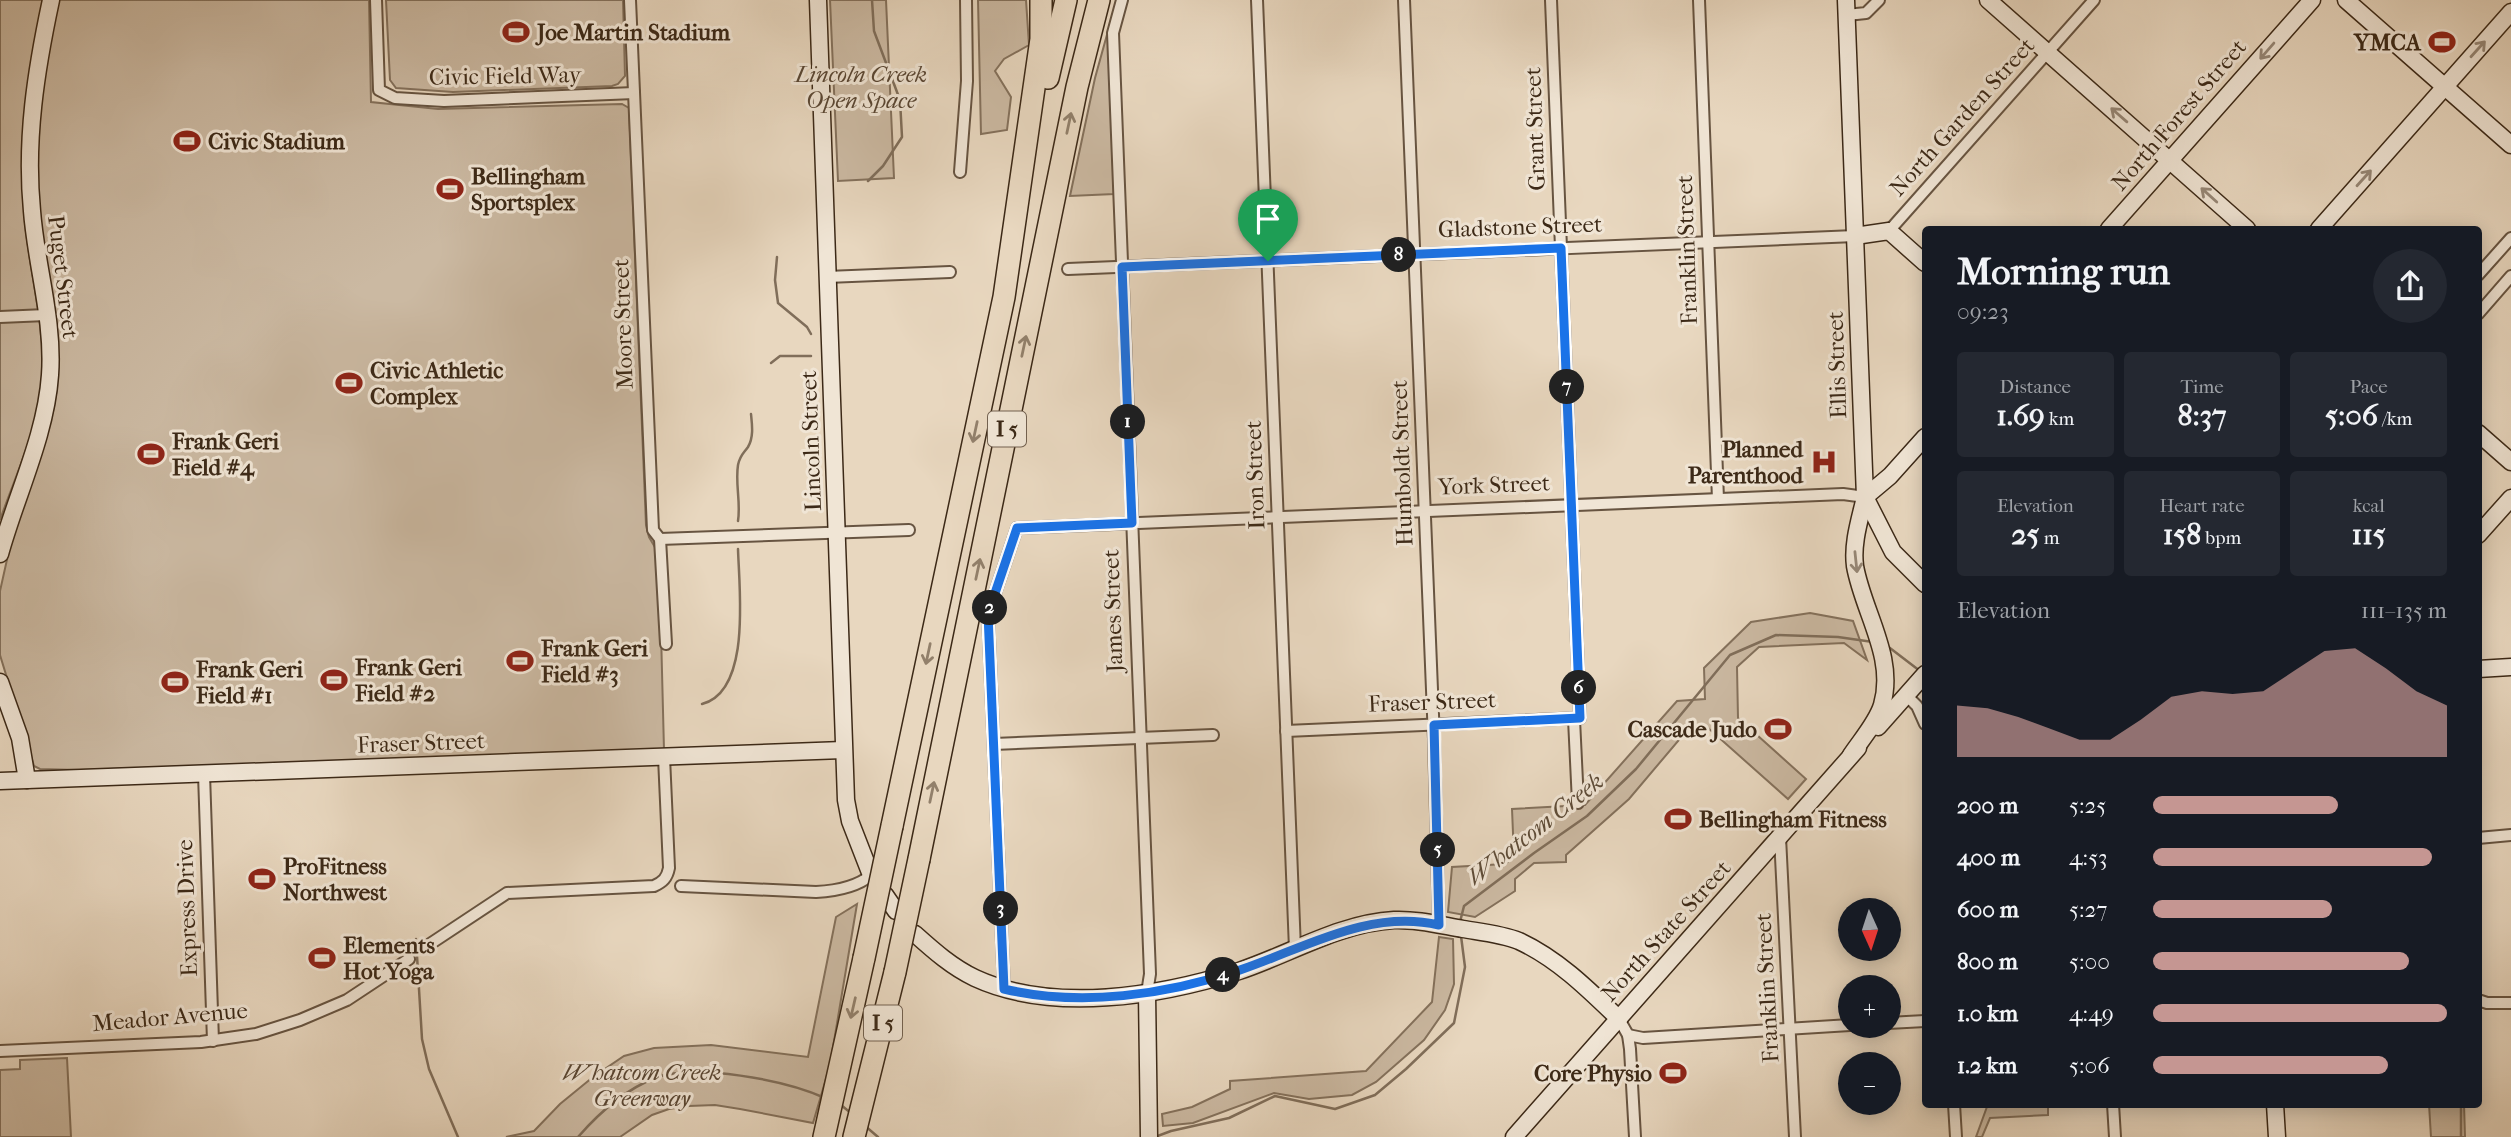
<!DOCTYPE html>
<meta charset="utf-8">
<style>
:root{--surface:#171b24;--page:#242831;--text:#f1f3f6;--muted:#9ea1a6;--accent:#c59692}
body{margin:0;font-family:"IM FELL French Canon",serif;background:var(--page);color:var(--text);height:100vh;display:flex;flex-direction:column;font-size:26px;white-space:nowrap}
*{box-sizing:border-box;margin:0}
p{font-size:23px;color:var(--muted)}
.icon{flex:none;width:38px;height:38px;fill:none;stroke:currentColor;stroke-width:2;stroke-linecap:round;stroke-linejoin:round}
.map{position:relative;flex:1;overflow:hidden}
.drawer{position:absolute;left:1922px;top:226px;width:560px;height:882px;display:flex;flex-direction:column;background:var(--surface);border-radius:7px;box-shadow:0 4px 18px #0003}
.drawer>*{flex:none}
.needle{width:46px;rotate:177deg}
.fabs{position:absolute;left:1838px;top:898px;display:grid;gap:14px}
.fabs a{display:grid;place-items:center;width:63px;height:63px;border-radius:50%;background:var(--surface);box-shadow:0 4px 18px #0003;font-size:35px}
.pin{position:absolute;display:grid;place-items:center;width:60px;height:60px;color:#fff;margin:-72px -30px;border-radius:50% 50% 50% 0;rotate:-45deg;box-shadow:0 0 7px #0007}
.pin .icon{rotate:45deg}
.km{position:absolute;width:35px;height:35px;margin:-18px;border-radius:50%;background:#222;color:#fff;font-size:19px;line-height:35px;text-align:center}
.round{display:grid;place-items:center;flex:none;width:74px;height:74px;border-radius:37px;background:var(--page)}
.head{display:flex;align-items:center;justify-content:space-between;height:119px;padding:0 35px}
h1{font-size:38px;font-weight:800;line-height:52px}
.metrics{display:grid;grid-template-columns:repeat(3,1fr);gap:10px;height:119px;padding:7px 35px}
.metrics div{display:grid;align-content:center;border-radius:7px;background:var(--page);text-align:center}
.metrics b{font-size:30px;font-weight:800}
.metrics small{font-size:19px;font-weight:400}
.metrics p{font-size:19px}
.chart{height:196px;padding:14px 35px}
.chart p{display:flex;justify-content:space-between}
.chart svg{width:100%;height:126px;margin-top:7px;fill:var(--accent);opacity:.7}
ul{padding:0 35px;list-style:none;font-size:23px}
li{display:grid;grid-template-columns:112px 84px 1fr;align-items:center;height:52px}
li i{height:18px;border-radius:9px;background:var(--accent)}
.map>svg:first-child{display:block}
.green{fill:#cbb9a2;stroke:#84715c;stroke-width:2}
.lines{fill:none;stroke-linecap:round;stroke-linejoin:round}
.stream{stroke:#806e5a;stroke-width:2.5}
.street-casing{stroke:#675441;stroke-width:14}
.secondary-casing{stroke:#3c2917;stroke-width:19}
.highway-casing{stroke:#3c2917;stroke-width:24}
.street{stroke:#f0e5d5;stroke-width:10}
.secondary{stroke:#f0e5d5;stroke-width:16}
.highway{stroke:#e8d7bf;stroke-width:21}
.highway-bridge-casing{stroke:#3c2917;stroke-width:24;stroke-linecap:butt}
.highway-bridge{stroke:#e8d7bf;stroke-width:21}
.oneway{stroke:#968776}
.oneway2{stroke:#92806b}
.route-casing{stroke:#fff;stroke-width:14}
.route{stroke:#1a73e8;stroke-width:9}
.labels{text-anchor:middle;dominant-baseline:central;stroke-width:6;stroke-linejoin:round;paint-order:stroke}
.shield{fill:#f0e5d5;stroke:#726150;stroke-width:2}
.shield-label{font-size:21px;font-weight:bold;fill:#3c2917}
.poi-label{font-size:23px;font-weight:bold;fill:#3c2917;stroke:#f0e5d5;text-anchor:start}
.park-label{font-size:23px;font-style:italic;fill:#594633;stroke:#f0e5d5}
.street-label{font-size:23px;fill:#3c2917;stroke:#f0e5d5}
.water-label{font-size:24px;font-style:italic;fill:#5e4c38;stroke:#f0e5d5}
</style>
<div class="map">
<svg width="2511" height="1137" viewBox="0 0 2511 1137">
<rect width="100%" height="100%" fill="#e8d7bf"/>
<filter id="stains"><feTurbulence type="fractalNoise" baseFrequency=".00286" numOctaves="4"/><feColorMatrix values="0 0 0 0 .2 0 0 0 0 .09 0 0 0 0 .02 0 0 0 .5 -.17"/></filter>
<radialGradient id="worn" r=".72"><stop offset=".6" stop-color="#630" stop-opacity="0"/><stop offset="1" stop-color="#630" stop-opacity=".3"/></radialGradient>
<g class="green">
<path d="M 0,0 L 44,0 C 27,77 18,144 25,223 C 30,274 45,325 42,377 C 40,425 16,474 0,520 Z"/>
<path d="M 58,0 L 369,0 L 371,102 L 438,109 L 622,104 L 629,108 L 646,525 L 649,537 L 659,554 L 664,750 L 79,770 L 40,769 L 34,766 L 0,655 L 0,591 L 14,528 L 53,411 L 57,389 L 58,363 C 48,285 33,206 38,127 C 40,84 50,42 58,0 Z"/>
<polygon points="386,0 623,0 625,76 618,84 612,86 453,92 396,88 390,80"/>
<polygon points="830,0 886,0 894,178 838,181"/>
<polygon points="978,0 1026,0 1029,45 1004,59 995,71 1011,97 1007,130 981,134"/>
<polygon points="1108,31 1114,194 1070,196 1095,78"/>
<polygon points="1810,613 1853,621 1867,660 1844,643 1759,647 1737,667 1738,718 1806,779 1788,799 1707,727 1689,728 1629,799 1566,855 1566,862 1534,863 1515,879 1515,891 1475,917 1448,912 1452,867 1505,864 1514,857 1512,809 1585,805 1677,701 1705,699 1704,668 1751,622"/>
<polygon points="857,904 830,1065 813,1123 740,1109 715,1105 689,1106 669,1109 652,1115 620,1137 506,1137 534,1131 560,1104 593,1077 624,1056 654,1048 711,1045 808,1057 836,917"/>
<polygon points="1439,937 1453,939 1454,984 1445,1010 1424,1040 1376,1082 1352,1095 1309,1099 1274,1093 1193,1123 1163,1126 1162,1114 1192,1107 1230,1089 1230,1081 1366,1071 1432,1002"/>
<polygon points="67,1058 71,1137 0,1137 0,1070 20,1069 20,1060"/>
<polygon points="1988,1104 2048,1104 2048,1115 1990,1118 1982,1137 1976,1137"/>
<polygon points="2429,1104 2464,1104 2465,1137 2431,1137"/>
</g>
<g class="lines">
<g class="stream">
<polyline points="868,181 883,166 902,137 900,100 874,31 872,0"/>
<polyline points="777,257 775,280 778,303 807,327 811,334"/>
<polyline points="771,363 780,356 811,356"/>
<path d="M 738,521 C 741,502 735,484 738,465 C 740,455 743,454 748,447 C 754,437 752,424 751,414"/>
<polyline points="1886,645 1920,671"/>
<path d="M 702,704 C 752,691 739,588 738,549"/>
<polyline points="1460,922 1464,906 1534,853 1587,816 1636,769 1730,655 1776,635 1838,637 1873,642"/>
<polyline points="416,939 422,1039 429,1069 458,1137"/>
<polyline points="2461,1104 2461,1137"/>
<polyline points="841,1105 852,1114"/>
<polyline points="864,1125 878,1137"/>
<path d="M 578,1137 C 599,1113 624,1090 655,1078 C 696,1063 785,1080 825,1098"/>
<polyline points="1155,1137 1171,1131 1229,1118 1275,1096 1335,1109 1375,1095 1406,1069 1454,1023 1465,967 1461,936"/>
</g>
<g class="street-casing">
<g id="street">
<polyline points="376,0 379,90 395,98 444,101 634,93"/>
<polyline points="630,0 653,530 660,539 666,644"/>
<polyline points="1122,0 1113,33 1150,974 1147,993"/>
<polyline points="1257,0 1295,949"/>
<polyline points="1404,0 1434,739 1439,925"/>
<polyline points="1699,0 1718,499"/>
<polyline points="1847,15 1866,13 1879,0"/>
<polyline points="960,172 967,81 966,0"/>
<polyline points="1889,231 2094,0"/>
<polyline points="1068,269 1855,236"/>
<polyline points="2478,275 2511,238"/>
<polyline points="827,277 950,272"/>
<polyline points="2478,314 2511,276"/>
<polyline points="0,317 46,315"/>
<polyline points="660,539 909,530"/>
<polyline points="1906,695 1917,706 1925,724"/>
<polyline points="1574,719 1578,803"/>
<polyline points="1286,731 1580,718 1551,0"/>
<polyline points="994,744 1213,735"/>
<polyline points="204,774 213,1041"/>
<polyline points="1780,837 1795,1137"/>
<polyline points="2478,838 2511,835"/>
<path d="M 681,886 L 816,892 C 834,891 857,887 871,875"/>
<path d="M 430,944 L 507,893 L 654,886 C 663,882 667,878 669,868 L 664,757"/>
<polyline points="1004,989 988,614 1017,528 1843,494 1865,497"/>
<polyline points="2478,1000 2487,1003 2511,1003"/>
<polyline points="1619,1019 1628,1035 1630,1049 1635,1137"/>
<polyline points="1888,1023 1925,1021"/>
<polyline points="1628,1035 1643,1038 1850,1025"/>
<polyline points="0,1051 201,1042 256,1034 300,1020 347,1000 409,959"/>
<polyline points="1954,1104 1956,1137"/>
<polyline points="2113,1104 2115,1137"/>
</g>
</g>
<g class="secondary-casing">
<g id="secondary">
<polyline points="818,0 846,800 850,821 871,875"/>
<path d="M 1846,0 L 1865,497 C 1860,519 1852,543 1855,566 C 1863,612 1896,657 1882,705 C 1877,722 1861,740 1851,755"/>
<polyline points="1988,0 2247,229"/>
<polyline points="2346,0 2511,145"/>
<polyline points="2109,229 2312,0"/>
<polyline points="2319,229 2511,12"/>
<polyline points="1855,236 1889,231 1925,263"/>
<polyline points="2478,433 2511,462"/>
<polyline points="1865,497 1893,552 1925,584"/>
<polyline points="1865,497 1890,476 1925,437"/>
<polyline points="2478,535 2511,498"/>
<path d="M 0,554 C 16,496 46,435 50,375 C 54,320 36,265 32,211 C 25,140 36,70 51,0"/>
<polyline points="2478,669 2511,667"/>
<polyline points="0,682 20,738 27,780"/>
<polyline points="1878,727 1925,674"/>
<polyline points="0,781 843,750"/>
<polyline points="885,895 896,911"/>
<path d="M 915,934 C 934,951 952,967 975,978 C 1053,1014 1160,996 1239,971 C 1290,954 1340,923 1394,920 C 1417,919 1440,925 1463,929 C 1481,932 1502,934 1519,941 C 1558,959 1589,990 1619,1019"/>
<polyline points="1147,993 1149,1137"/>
<polyline points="2275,1104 2277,1137"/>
<polyline points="1514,1137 1858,748"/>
</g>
</g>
<g class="highway-casing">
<g id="highway">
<polyline points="1048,78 1066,0"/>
<polyline points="892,826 1004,297 1041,39 1041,0"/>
<polyline points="919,859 1077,87 1099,0"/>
<polyline points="824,1137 864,958"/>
<polyline points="854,1137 895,972"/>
</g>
</g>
<use href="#street" class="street"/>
<use href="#secondary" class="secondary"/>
<use href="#highway" class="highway"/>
<g class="highway-bridge-casing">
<g id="highway-bridge">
<polyline points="864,958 892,826"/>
<polyline points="895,972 919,859"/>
</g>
</g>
<use href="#highway-bridge" class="highway-bridge"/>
</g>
<defs><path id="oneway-shaft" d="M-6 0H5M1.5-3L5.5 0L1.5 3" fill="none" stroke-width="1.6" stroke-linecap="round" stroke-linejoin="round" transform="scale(1.75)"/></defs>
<g class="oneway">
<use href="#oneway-shaft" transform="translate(2478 49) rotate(-48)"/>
<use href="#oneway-shaft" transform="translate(2267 51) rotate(131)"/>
<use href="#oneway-shaft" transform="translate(2119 115) rotate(-139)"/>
<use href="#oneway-shaft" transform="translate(2364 178) rotate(-48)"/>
<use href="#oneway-shaft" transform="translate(2209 195) rotate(-138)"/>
<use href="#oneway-shaft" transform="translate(1856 562) rotate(84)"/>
</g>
<g class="oneway2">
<use href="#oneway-shaft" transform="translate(1069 123) rotate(-78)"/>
<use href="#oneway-shaft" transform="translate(1024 346) rotate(-78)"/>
<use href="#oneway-shaft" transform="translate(975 432) rotate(102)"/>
<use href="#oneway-shaft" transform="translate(978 569) rotate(-78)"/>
<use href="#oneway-shaft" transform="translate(928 654) rotate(102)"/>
<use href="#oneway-shaft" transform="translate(932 792) rotate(-78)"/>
<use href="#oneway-shaft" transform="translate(853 1008) rotate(103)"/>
</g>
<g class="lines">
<g class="route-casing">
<path id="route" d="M 1561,248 L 1580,718 L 1434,725 L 1439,925 C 1368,909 1305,948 1240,970 C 1166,995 1081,1007 1004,989 L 988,614 L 1017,528 L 1132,523 L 1122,267 Z"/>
</g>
<use href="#route" class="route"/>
</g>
<defs>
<g id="stadium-bare" transform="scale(2.1)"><path d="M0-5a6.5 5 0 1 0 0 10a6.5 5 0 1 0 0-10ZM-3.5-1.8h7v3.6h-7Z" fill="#8f2418" stroke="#f0e5d5" stroke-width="2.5" paint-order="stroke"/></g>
<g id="hospital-bare" transform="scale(2.1)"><path d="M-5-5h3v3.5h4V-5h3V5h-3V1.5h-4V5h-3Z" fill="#8f2418" stroke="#f0e5d5" stroke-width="2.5" paint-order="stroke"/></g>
</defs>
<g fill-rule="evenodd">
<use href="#stadium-bare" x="516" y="32"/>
<use href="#stadium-bare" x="2442" y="42"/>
<use href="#stadium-bare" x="187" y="141"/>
<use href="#stadium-bare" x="450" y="189"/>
<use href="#stadium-bare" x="349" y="383"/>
<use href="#stadium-bare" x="151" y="454"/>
<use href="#hospital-bare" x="1824" y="462"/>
<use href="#stadium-bare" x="520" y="661"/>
<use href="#stadium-bare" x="334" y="680"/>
<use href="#stadium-bare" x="175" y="682"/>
<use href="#stadium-bare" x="1778" y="729"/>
<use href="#stadium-bare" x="1678" y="819"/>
<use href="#stadium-bare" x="262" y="879"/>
<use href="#stadium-bare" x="322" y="958"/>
<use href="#stadium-bare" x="1673" y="1073"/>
</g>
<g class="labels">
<g class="shield">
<rect x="988" y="411.5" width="38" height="35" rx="5"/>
<rect x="864" y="1005.5" width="38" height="35" rx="5"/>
</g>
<g class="shield-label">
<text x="1007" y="429">I 5</text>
<text x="883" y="1023">I 5</text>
</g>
<g class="poi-label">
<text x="537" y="32">Joe Martin Stadium</text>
<text x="2421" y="42" text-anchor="end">YMCA</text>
<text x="208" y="141">Civic Stadium</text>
<text x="471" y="176">Bellingham<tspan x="471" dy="26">Sportsplex</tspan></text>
<text x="370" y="370">Civic Athletic<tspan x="370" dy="26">Complex</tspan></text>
<text x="172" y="441">Frank Geri<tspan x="172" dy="26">Field #4</tspan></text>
<text x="1803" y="449" text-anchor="end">Planned<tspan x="1803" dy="26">Parenthood</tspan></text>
<text x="541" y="648">Frank Geri<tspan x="541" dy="26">Field #3</tspan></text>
<text x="355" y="667">Frank Geri<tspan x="355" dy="26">Field #2</tspan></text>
<text x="196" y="669">Frank Geri<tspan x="196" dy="26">Field #1</tspan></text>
<text x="1757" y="729" text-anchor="end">Cascade Judo</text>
<text x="1699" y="819">Bellingham Fitness</text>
<text x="283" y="866">ProFitness<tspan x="283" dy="26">Northwest</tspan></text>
<text x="343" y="945">Elements<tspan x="343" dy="26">Hot Yoga</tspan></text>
<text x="1652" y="1073" text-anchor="end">Core Physio</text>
</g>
<g class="park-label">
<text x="861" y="74">Lincoln Creek<tspan x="861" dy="26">Open Space</tspan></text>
<text x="642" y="1072">Whatcom Creek<tspan x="642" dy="26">Greenway</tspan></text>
</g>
<g class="street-label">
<text transform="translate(505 76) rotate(-1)">Civic Field Way</text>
<text transform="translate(2179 115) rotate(-49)">North Forest Street</text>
<text transform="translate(1962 117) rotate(-48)">North Garden Street</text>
<text transform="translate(1535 129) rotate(-92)">Grant Street</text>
<text transform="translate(1520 227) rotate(-2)">Gladstone Street</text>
<text transform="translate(1687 250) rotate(-92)">Franklin Street</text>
<text transform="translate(63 277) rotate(83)">Puget Street</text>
<text transform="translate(623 324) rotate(-92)">Moore Street</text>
<text transform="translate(1837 365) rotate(-92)">Ellis Street</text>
<text transform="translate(811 441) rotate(-92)">Lincoln Street</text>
<text transform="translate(1402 463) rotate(-92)">Humboldt Street</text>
<text transform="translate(1255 475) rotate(-92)">Iron Street</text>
<text transform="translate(1494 485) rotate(-2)">York Street</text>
<text transform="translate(1113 611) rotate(-92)">James Street</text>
<text transform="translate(1432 702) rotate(-2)">Fraser Street</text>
<text transform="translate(421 743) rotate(-2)">Fraser Street</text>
<text transform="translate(187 908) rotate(-92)">Express Drive</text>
<text transform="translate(1666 931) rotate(-48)">North State Street</text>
<text transform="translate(1767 988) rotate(-93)">Franklin Street</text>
<text transform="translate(170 1017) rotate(-5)">Meador Avenue</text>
</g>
<g class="water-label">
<text transform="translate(1535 829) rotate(-38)">Whatcom Creek</text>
</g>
</g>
<rect width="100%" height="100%" filter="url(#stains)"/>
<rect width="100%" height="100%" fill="url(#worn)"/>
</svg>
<div class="fabs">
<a><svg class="needle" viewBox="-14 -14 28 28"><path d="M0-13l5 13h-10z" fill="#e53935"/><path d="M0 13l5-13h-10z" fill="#9ea1a6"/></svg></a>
<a>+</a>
<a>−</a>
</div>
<div class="pin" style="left:1268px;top:261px;background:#1e9e55"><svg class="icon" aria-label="arrive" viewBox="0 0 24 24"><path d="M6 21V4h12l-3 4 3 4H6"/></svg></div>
<b class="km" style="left:1128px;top:422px">1</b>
<b class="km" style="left:990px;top:608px">2</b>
<b class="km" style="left:1001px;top:909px">3</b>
<b class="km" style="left:1223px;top:975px">4</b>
<b class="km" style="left:1438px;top:850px">5</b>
<b class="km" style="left:1579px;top:688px">6</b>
<b class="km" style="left:1567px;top:387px">7</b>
<b class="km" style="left:1399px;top:255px">8</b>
<section class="drawer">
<div class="head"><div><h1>Morning run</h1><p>09:23</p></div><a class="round"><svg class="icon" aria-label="share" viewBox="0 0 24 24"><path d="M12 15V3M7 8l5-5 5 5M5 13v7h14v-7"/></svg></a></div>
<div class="metrics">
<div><p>Distance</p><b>1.69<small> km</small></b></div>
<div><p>Time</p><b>8:37</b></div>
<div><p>Pace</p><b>5:06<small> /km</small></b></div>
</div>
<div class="metrics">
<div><p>Elevation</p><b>25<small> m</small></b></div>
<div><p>Heart rate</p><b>158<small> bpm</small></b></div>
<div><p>kcal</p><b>115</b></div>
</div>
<div class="chart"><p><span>Elevation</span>111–135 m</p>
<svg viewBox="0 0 160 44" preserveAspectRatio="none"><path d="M0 44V26L10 27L20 30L30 34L40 38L50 38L60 31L70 23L80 21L90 22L100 21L110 14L120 7L130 6L140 13L150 21L160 26V44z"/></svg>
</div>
<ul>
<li><b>200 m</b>5:25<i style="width:63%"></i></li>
<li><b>400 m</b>4:53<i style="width:95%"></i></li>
<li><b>600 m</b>5:27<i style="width:61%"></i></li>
<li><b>800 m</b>5:00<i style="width:87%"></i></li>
<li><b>1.0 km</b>4:49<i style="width:100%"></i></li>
<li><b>1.2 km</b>5:06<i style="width:80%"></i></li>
</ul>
</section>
</div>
